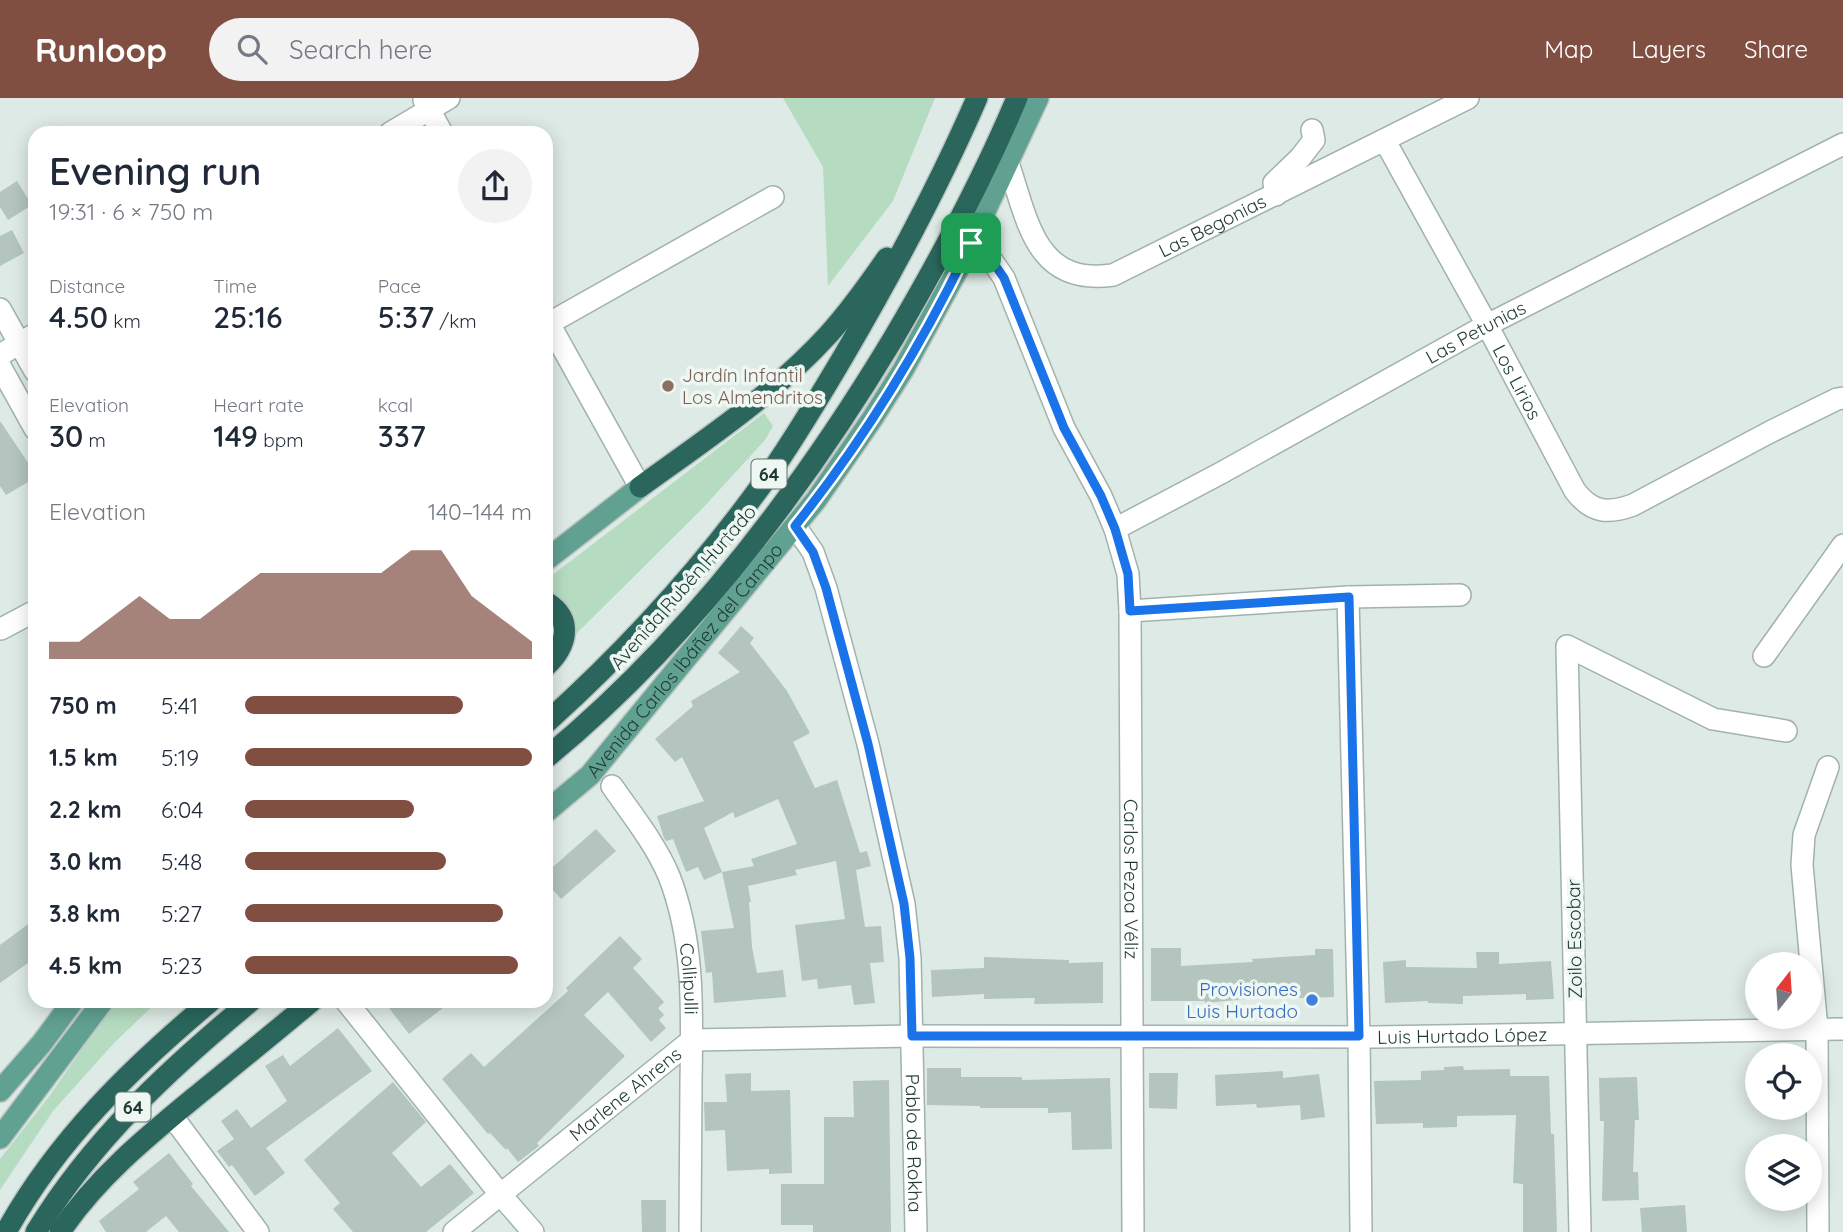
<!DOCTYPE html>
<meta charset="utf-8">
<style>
:root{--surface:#fff;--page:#f2f2f3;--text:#1f2937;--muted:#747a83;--accent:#804f42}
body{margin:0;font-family:Quicksand,sans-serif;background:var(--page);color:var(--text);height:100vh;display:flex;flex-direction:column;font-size:26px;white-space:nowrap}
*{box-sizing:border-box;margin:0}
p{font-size:23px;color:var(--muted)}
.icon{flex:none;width:38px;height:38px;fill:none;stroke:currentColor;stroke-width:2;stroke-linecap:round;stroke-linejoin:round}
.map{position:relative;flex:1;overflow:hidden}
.drawer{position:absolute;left:28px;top:28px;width:525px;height:882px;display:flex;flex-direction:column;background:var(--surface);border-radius:21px;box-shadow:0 4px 18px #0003}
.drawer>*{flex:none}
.needle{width:46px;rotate:17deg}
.buttons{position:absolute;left:1745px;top:854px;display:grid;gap:14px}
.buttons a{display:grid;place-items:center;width:77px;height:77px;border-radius:50%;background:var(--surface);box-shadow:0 4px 18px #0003;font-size:35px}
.pin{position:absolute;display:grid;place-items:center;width:60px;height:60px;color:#fff;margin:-30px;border-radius:14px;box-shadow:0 4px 10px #0006}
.round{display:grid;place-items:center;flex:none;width:74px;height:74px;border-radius:37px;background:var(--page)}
.head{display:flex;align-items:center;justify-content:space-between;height:119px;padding:0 21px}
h1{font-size:38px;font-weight:600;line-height:52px}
.metrics{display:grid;grid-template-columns:repeat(3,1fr);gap:10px;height:119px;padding:7px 21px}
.metrics div{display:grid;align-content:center}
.metrics b{font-size:30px;font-weight:600}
.metrics small{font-size:19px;font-weight:400}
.metrics p{font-size:19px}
.chart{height:196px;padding:14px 21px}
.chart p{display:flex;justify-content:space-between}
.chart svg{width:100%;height:126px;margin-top:7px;fill:var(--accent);opacity:.7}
ul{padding:0 21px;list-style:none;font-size:23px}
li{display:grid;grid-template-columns:112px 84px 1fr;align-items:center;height:52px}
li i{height:18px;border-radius:9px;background:var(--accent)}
header{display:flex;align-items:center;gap:42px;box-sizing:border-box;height:98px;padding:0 35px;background:var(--accent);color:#fff}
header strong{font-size:33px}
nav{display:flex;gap:38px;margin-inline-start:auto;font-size:24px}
.search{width:490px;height:63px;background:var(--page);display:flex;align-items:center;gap:18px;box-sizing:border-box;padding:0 24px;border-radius:38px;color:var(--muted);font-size:26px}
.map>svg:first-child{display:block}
.green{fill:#b5dcc1}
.building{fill:#b3c5be;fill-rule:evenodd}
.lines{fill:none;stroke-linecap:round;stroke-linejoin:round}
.minor-casing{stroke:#a1b2ac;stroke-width:24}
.major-casing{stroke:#bcc4c2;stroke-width:24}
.highway-casing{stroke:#bcc4c2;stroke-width:24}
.minor{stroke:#fff;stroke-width:21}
.major{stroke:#61a192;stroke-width:21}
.highway{stroke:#2a665c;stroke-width:21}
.route-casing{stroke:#fff;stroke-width:14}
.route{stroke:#1a73e8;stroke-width:9}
.education-dot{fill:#8d6e63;stroke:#eef7f2;stroke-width:2.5}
.shop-dot{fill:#3f7fe0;stroke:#eef7f2;stroke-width:2.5}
.labels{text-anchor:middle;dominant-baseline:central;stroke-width:7;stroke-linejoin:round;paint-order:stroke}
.shield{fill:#eef7f2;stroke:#5d736c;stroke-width:2}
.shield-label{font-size:18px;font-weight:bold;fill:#1f3a33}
.street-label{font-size:19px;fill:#1f3a33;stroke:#eef7f2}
.education-label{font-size:19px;fill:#785e54;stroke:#eef7f2;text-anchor:start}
.shop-label{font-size:19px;fill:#366cbe;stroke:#eef7f2;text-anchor:end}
</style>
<header>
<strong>Runloop</strong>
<div class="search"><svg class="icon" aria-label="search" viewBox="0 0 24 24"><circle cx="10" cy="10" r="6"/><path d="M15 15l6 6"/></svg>Search here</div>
<nav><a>Map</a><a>Layers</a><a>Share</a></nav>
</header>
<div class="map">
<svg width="1843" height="1134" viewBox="0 0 1843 1134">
<rect width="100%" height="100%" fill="#deeae5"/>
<g class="green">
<polygon points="783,0 935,0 893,103 828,188 823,69"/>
<path d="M 764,315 L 773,328 L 765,342 L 702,411 L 574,538 C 572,518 566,500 546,491 L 546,482 Z"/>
<polygon points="115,903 158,903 114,945 53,1013 0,1092 0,1061 48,1000"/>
</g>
<g class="building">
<polygon points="17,83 32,107 8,122 0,109 0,94"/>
<polygon points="12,132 24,155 0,168 0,138"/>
<polygon points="0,323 35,375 35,380 6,397 0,388"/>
<path d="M 741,528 L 754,540 L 750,545 L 787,593 L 810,635 L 793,644 L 815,690 L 837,682 L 860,755 L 867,753 L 871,768 L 856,772 L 865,829 L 881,828 L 884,864 L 870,865 L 875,905 L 854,907 L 851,887 L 818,891 L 817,881 L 802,883 L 795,827 L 845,821 L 836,763 L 795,772 L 797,777 L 748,788 L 751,804 L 749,804 L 752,849 L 757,875 L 783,872 L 786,899 L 714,905 L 712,874 L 706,875 L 701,833 L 734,830 L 722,774 L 704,782 L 698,769 L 686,774 L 673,741 L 666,743 L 664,740 L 657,718 L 704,703 L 682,659 L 675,664 L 655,641 L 693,608 L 691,603 L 740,574 L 718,555 ZM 778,701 L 797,746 L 751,761 L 754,768 L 722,774 L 704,730 L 733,714 L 735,720 Z"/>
<polygon points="596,731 616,753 561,801 546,784 546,775"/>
<polygon points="35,821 35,860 0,885 0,847"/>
<polygon points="620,838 642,861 633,870 664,904 658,910 664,917 659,922 666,930 651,944 608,894 584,917 625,958 537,1045 539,1048 518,1064 507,1050 506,1052 490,1035 488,1036 442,981 471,955 484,969 568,893 566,890"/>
<polygon points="1151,850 1181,850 1181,868 1253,864 1252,861 1315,857 1315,851 1333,851 1334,899 1299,900 1299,896 1205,905 1205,903 1151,903"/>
<polygon points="1476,854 1499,854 1499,866 1551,863 1554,901 1526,902 1526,896 1463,898 1463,906 1428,905 1428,903 1385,905 1383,864 1406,862 1406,869 1477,870"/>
<polygon points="984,859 1069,862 1069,865 1103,864 1103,905 1034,906 1035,900 984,901 984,896 932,899 931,872 984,870"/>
<polygon points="398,903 452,903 409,936 389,910"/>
<polygon points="338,930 372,973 266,1050 285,1075 255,1098 232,1067 229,1069 217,1053 234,1041 221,1023 237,1011 251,1030 287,1003 265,968 283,957 290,968"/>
<polygon points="1463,968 1464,972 1510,971 1510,978 1549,978 1551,1036 1554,1036 1557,1134 1523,1134 1523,1086 1513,1085 1516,1017 1457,1018 1457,1029 1423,1030 1423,1025 1376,1026 1374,983 1421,982 1421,973 1444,972 1444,969"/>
<polygon points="927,970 961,970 961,979 1022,979 1022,982 1110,980 1112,1051 1072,1052 1071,1014 1048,1015 1048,1010 980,1010 980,1008 927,1007"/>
<polygon points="1283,973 1283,980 1319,976 1325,1019 1301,1022 1300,1007 1257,1010 1256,1006 1216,1008 1215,977"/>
<polygon points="751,975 751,993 790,992 792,1075 769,1076 769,1071 727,1073 725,1032 705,1033 704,1004 727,1004 725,976"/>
<polygon points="1149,975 1178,975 1177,1011 1149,1010"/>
<polygon points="1637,979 1639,1022 1635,1022 1633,1074 1638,1074 1639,1102 1602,1103 1604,1023 1600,1023 1599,980"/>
<polygon points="889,982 891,1134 813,1134 813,1127 781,1127 781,1086 824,1086 824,1019 854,1019 853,983"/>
<polygon points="393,984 426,1024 392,1055 421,1089 450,1066 474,1095 426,1134 353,1134 333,1111 340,1105 304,1062"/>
<polygon points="169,1055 193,1086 191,1088 229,1134 179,1134 166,1118 146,1134 106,1134 99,1123 139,1091 133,1084"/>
<polygon points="641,1102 666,1102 666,1134 642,1134"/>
<polygon points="1685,1107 1687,1134 1642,1134 1640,1110"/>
</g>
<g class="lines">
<g class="minor-casing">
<g id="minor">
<polyline points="424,2 442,35"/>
<polyline points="390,35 449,0"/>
<path id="s1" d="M 1385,43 L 1487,227 L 1575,393 C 1592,415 1608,416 1633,407 L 1770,334 L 1837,301 L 1843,300"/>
<path id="s2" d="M 1008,65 C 1028,123 1035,188 1113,177 L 1468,0"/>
<polyline points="1276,97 1274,85 1300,60 1314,42 1312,32"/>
<path id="s3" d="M 971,145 L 986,154 L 1004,180 L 1064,330 L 1101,398 L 1115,431 L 1128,476 L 1130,513 L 1133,1134"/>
<polyline points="0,211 35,273"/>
<polyline points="546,220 640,389"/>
<polyline points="546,227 773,99"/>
<polyline points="0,257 35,236"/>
<polyline points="0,268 35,331"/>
<path id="s4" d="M 795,428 L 813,454 L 826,490 L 868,646 L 904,806 L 910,860 L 916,1134"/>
<path id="s5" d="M 1115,431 L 1221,375 L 1487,227 L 1843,46"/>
<polyline points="1348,499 1359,938 1361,1134"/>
<polyline points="1130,513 1348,499 1460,497"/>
<polyline points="1,531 35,513"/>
<polyline points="1764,558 1843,447"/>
<path id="s6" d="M 612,688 C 632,717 655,745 669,778 C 695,844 692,915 691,984 C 691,1034 690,1084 690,1134"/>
<polyline points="346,903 500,1096 533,1134"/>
<polyline points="178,1026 258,1134"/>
<path id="s7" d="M 454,1134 L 692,942 L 913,938 L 1376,939 L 1843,931"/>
<polyline points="1580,1134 1567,548 1713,621 1786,633"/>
<polyline points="1818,1134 1817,931 1802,767 1804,737 1828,669"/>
</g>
</g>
<g class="major-casing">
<g id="major">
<polyline points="546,462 640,389"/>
<path id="s8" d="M 546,714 L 590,677 L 816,402 L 872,321 L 903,272 L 958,171 L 1038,0"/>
<polyline points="0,993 42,945 73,903"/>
<polyline points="0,1040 103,903"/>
</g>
</g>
<g class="highway-casing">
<g id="highway">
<path d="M 640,389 C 705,342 773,297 828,237 C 850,213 869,186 887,160"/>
<path d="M 546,504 C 575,522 566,549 546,568"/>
<path d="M 546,625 C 627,552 702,470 766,381 C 794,342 818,301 843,259 C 892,175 938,90 977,0"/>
<path d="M 546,660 C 687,544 799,397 893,241 C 939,163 982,83 1017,0"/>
<path d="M 6,1134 C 57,1042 131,970 211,903"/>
<path d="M 36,1134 C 92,1042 169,971 251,903"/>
<path d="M 60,1134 C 97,1079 149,1037 200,995 C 238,964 275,934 312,903"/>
</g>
</g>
<use href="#minor" class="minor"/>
<use href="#major" class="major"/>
<use href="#highway" class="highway"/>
</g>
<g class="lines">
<g class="route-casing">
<path id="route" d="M 971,145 L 986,154 L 1004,180 L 1064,330 L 1101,398 L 1115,431 L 1128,476 L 1130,513 L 1349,499 L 1359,938 L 912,938 L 910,860 L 904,806 L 868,646 L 826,490 L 813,454 L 795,428 C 864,342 923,245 971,145 Z"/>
</g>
<use href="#route" class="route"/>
</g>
<circle class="education-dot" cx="668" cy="288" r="7"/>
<circle class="shop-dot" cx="1312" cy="902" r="7"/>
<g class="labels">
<g class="shield">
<rect x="751.5" y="361.5" width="35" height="29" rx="5"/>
<rect x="115.5" y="994.5" width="35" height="29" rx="5"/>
</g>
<g class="shield-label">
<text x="769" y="376">64</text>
<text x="133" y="1009">64</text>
</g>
<g class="street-label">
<text stroke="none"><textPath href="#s2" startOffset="284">Las Begonias</textPath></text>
<text stroke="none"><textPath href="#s5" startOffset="411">Las Petunias</textPath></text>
<text stroke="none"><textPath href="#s1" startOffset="275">Los Lirios</textPath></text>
<text transform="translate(683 489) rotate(-49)">Avenida Rubén Hurtado</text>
<text stroke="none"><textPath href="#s8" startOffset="206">Avenida Carlos Ibáñez del Campo</textPath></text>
<text stroke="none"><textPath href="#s3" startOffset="676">Carlos Pezoa Véliz</textPath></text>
<text transform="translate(1574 841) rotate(-91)">Zoilo Escobar</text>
<text stroke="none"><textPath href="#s6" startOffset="212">Collipulli</textPath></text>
<text stroke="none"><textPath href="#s7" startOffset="1076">Luis Hurtado López</textPath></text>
<text stroke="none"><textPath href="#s7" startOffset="220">Marlene Ahrens</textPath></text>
<text stroke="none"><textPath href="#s4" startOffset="635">Pablo de Rokha</textPath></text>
</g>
<g class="education-label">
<text x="682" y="277">Jardín Infantil<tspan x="682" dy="22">Los Almendritos</tspan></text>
</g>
<g class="shop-label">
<text x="1298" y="891">Provisiones<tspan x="1298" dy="22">Luis Hurtado</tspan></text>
</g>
</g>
</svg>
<div class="buttons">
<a><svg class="needle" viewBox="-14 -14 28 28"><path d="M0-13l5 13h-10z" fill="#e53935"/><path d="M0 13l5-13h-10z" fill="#747a83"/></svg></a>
<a><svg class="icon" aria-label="locate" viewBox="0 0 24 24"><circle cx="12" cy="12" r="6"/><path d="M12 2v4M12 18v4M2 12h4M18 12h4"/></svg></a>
<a><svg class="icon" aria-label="layers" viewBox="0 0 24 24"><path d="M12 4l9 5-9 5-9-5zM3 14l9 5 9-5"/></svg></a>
</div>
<div class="pin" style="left:971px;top:145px;background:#1e9e55"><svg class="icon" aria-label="arrive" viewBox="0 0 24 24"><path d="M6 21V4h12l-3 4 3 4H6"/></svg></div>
<section class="drawer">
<div class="head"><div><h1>Evening run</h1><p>19:31 · 6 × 750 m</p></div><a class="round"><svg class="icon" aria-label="share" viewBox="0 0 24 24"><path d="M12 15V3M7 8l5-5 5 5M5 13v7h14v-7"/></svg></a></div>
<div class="metrics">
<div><p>Distance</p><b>4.50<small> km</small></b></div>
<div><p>Time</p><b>25:16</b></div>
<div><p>Pace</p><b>5:37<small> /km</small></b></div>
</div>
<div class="metrics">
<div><p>Elevation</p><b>30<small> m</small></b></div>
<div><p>Heart rate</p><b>149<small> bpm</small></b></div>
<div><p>kcal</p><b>337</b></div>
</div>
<div class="chart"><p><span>Elevation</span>140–144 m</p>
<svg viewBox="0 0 160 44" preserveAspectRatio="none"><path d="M0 44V38L10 38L20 30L30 22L40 30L50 30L60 22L70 14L80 14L90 14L100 14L110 14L120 6L130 6L140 22L150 30L160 38V44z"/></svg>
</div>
<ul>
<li><b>750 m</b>5:41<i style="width:76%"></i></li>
<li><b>1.5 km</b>5:19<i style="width:100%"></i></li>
<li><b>2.2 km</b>6:04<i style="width:59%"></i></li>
<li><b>3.0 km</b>5:48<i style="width:70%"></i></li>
<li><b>3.8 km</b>5:27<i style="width:90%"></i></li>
<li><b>4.5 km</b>5:23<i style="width:95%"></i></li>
</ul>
</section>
</div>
